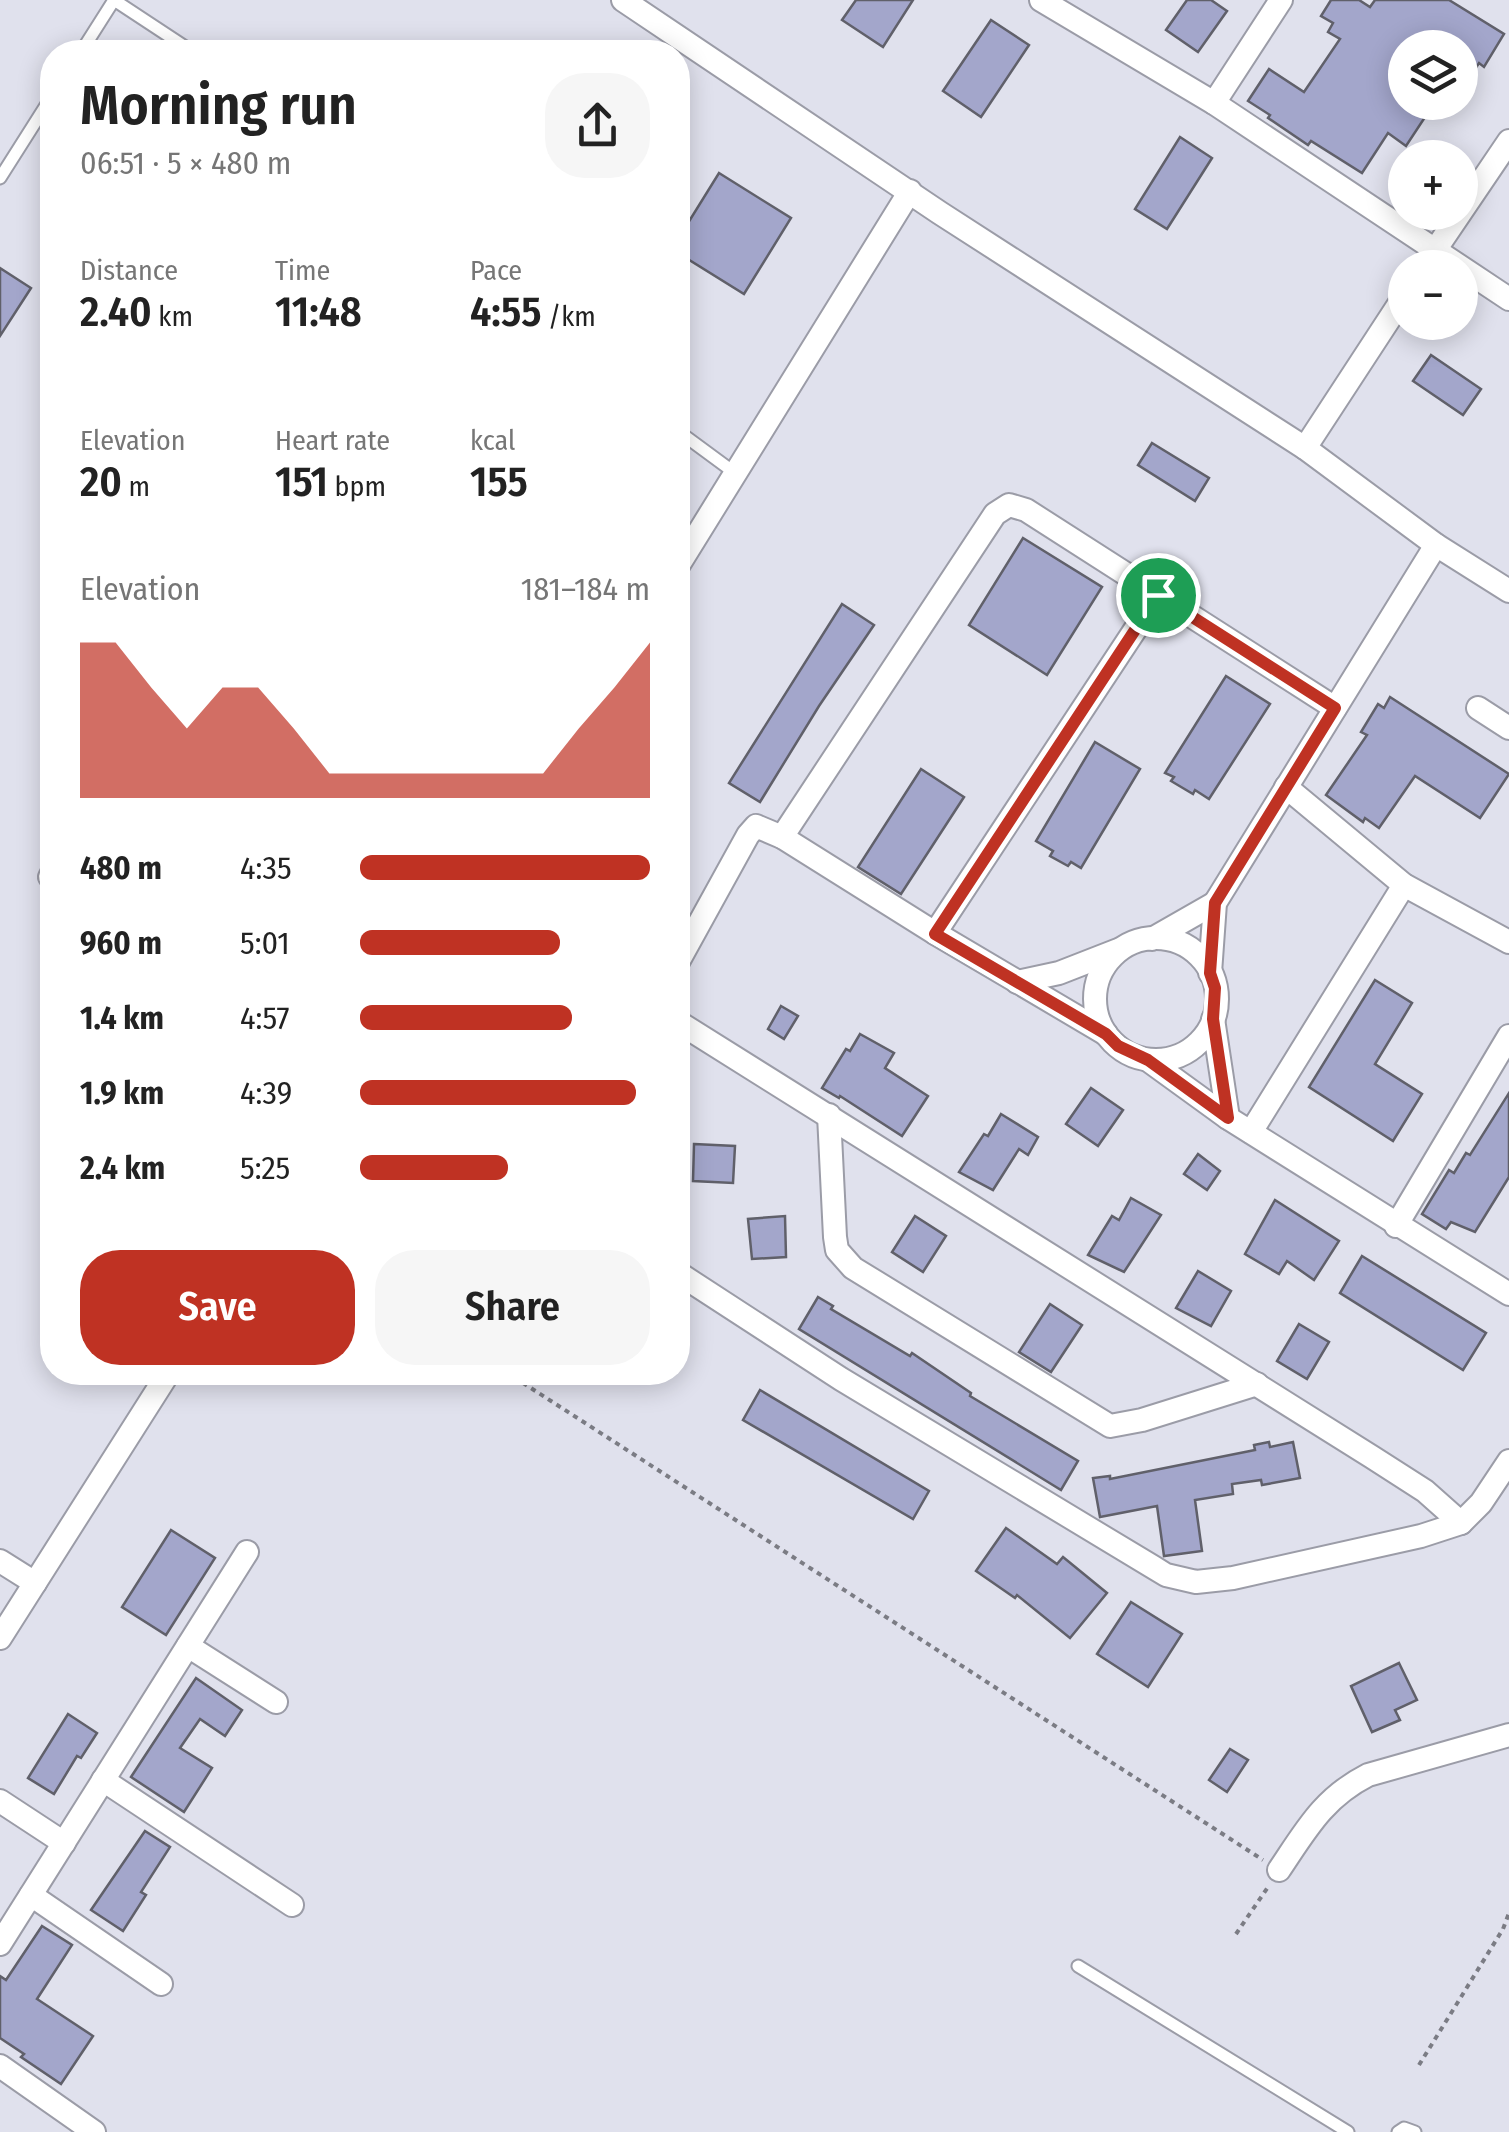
<!DOCTYPE html>
<meta charset="utf-8">
<style>
:root{--surface:#fff;--page:#f6f6f6;--text:#222;--muted:#767676;--accent:#bf3223}
body{margin:0;font-family:"Fira Sans Condensed",sans-serif;background:var(--page);color:var(--text);height:100vh;display:flex;flex-direction:column;font-size:38px;white-space:nowrap}
*{box-sizing:border-box;margin:0}
p{font-size:32px;color:var(--muted)}
.icon{flex:none;width:55px;height:55px;fill:none;stroke:currentColor;stroke-width:2;stroke-linecap:round;stroke-linejoin:round}
.map{position:relative;flex:1;overflow:hidden}
.drawer{position:absolute;left:40px;top:40px;width:650px;height:1345px;display:flex;flex-direction:column;background:var(--surface);border-radius:40px;box-shadow:0 5px 25px #0003}
.drawer>*{flex:none}
.buttons{position:absolute;left:1388px;top:30px;display:grid;gap:20px}
.buttons a{display:grid;place-items:center;width:90px;height:90px;border-radius:50%;background:var(--surface);box-shadow:0 5px 25px #0003;font-size:50px}
.pin{position:absolute;display:grid;place-items:center;width:85px;height:85px;color:#fff;margin:-42px;border:5px solid #fff;border-radius:50%;box-shadow:0 2px 10px #0007}
.round{display:grid;place-items:center;flex:none;width:105px;height:105px;border-radius:40px;background:var(--page)}
.head{display:flex;align-items:center;justify-content:space-between;height:170px;padding:0 40px}
h1{font-size:55px;font-weight:600;line-height:75px}
.figures{display:grid;grid-template-columns:repeat(3,1fr);gap:15px;height:170px;padding:10px 40px}
.figures div{display:grid;align-content:center}
.figures b{font-size:42px;font-weight:600}
.figures small{font-size:28px;font-weight:400}
.figures p{font-size:28px}
.chart{height:280px;padding:20px 40px}
.chart p{display:flex;justify-content:space-between}
.chart svg{width:100%;height:180px;margin-top:10px;fill:var(--accent);opacity:.7}
.action{display:flex;gap:20px;margin-top:auto;padding:20px 40px}
.action a{flex:1;height:115px;border-radius:40px;background:var(--accent);color:#fff;font-size:40px;font-weight:600;line-height:115px;text-align:center}
.action a+a{background:var(--page);color:var(--text)}
ul{padding:0 40px;list-style:none;font-size:32px}
li{display:grid;grid-template-columns:160px 120px 1fr;align-items:center;height:75px}
li i{height:25px;border-radius:12px;background:var(--accent)}
.map>svg:first-child{display:block}
.building{fill:#a3a6cb;stroke:#60606a;stroke-width:2.5}
.lines{fill:none;stroke-linecap:round;stroke-linejoin:round}
.lane-casing{stroke:#9b9ca7;stroke-width:15}
.street-casing{stroke:#9b9ca7;stroke-width:26}
.path{stroke:#7b7c84;stroke-width:4;stroke-dasharray:5 5;stroke-linecap:butt}
.lane{stroke:#fff;stroke-width:11}
.street{stroke:#fff;stroke-width:22}
.route-casing{stroke:#fff;stroke-width:20}
.route{stroke:#bf3223;stroke-width:12}
</style>
<div class="map">
<svg width="1509" height="2132" viewBox="0 0 1509 2132">
<rect width="100%" height="100%" fill="#e0e1ed"/>
<g class="building">
<polygon points="856,0 913,0 883,47 842,20"/>
<polygon points="1187,0 1211,0 1227,11 1198,52 1166,30"/>
<polygon points="1331,0 1359,0 1370,7 1375,0 1449,0 1504,34 1484,67 1479,63 1460,92 1460,48 1405,48 1405,102 1435,102 1406,146 1388,133 1362,173 1311,141 1308,145 1268,118 1270,115 1248,101 1269,69 1304,92 1340,39 1328,32 1333,23 1321,16"/>
<polygon points="991,20 1029,45 981,117 943,91"/>
<polygon points="1180,137 1212,158 1167,229 1135,209"/>
<polygon points="719,173 791,218 744,294 678,253 678,239"/>
<polygon points="0,268 31,288 0,336"/>
<polygon points="1431,355 1481,389 1463,415 1413,381"/>
<polygon points="1152,443 1209,478 1195,501 1138,465"/>
<polygon points="1023,538 1102,587 1047,675 969,625"/>
<polygon points="842,604 874,625 819,706 760,802 729,783"/>
<polygon points="1226,676 1270,704 1209,799 1195,790 1193,794 1171,781 1174,777 1165,773"/>
<polygon points="1390,697 1509,774 1480,818 1415,776 1379,828 1365,818 1363,822 1326,795 1367,735 1361,732 1378,704 1384,708"/>
<polygon points="1095,742 1140,769 1081,868 1071,862 1068,866 1050,856 1053,851 1036,841"/>
<polygon points="921,769 964,797 901,894 858,867"/>
<polygon points="1375,980 1412,1003 1375,1064 1422,1094 1393,1141 1309,1087"/>
<polygon points="781,1006 798,1016 784,1039 768,1029"/>
<polygon points="860,1034 894,1053 885,1068 928,1096 902,1136 840,1096 839,1098 822,1088 846,1049 850,1051"/>
<polygon points="1091,1088 1123,1110 1098,1146 1066,1124"/>
<polygon points="1509,1093 1509,1177 1475,1232 1451,1222 1446,1229 1422,1214 1449,1170 1454,1173 1466,1153 1470,1155"/>
<polygon points="1001,1114 1038,1137 1028,1155 1019,1149 993,1190 959,1172 984,1134 988,1136"/>
<polygon points="694,1144 735,1146 733,1183 693,1181"/>
<polygon points="1198,1154 1220,1171 1207,1190 1184,1174"/>
<polygon points="1131,1198 1161,1215 1124,1272 1088,1255 1112,1216 1119,1220"/>
<polygon points="1275,1200 1339,1241 1314,1280 1287,1261 1279,1274 1245,1254"/>
<polygon points="785,1216 786,1257 752,1259 748,1219"/>
<polygon points="915,1216 946,1236 923,1272 892,1252"/>
<polygon points="1362,1256 1486,1333 1463,1370 1340,1293"/>
<polygon points="1198,1271 1231,1291 1211,1326 1176,1308"/>
<polygon points="818,1297 833,1306 831,1309 910,1356 912,1353 971,1393 970,1396 1078,1461 1061,1490 799,1329"/>
<polygon points="1050,1304 1082,1325 1051,1372 1019,1352"/>
<polygon points="1299,1324 1329,1342 1307,1379 1277,1361"/>
<polygon points="760,1390 929,1491 913,1519 743,1420"/>
<polygon points="1269,1442 1270,1447 1293,1442 1300,1478 1262,1485 1261,1480 1232,1484 1233,1494 1195,1500 1202,1551 1164,1556 1157,1506 1100,1517 1093,1478 1110,1476 1110,1479 1255,1450 1254,1445"/>
<polygon points="1006,1528 1057,1564 1063,1557 1107,1593 1070,1638 1017,1595 1015,1598 976,1571"/>
<polygon points="171,1530 215,1558 166,1635 122,1607"/>
<polygon points="1131,1602 1182,1634 1148,1687 1097,1654"/>
<polygon points="1399,1663 1417,1700 1395,1710 1400,1720 1372,1732 1351,1686"/>
<polygon points="196,1678 242,1710 225,1736 200,1719 180,1748 212,1768 184,1812 131,1777"/>
<polygon points="68,1714 97,1733 81,1758 77,1756 54,1794 28,1778"/>
<polygon points="1230,1749 1248,1760 1227,1792 1209,1780"/>
<polygon points="145,1831 170,1847 141,1892 146,1895 123,1931 91,1910"/>
<polygon points="42,1926 72,1945 37,1999 93,2036 61,2084 21,2057 24,2054 0,2038 0,1976 6,1980"/>
</g>
<g class="lines">
<g class="lane-casing">
<g id="lane">
<polyline points="81,52 114,0 193,52"/>
<polyline points="0,178 52,96"/>
<polyline points="678,431 735,473"/>
<polyline points="1078,1966 1348,2132"/>
<polyline points="1398,2132 1404,2128 1415,2132"/>
</g>
</g>
<g class="street-casing">
<g id="street">
<polyline points="623,0 940,213 1305,448 1436,545 1509,591"/>
<polyline points="1041,0 1214,103 1509,299"/>
<polyline points="1214,103 1281,0"/>
<polyline points="1423,268 1509,141"/>
<polyline points="1305,448 1405,295"/>
<polyline points="678,566 910,191"/>
<polyline points="1478,708 1509,728"/>
<polyline points="1286,787 1404,885 1509,942"/>
<polyline points="782,837 995,514 1009,505 1026,510 1335,708"/>
<polyline points="50,877 52,873"/>
<polyline points="935,933 1158,595"/>
<circle cx="1156" cy="999" r="61"/>
<polyline points="1152,939 1215,903"/>
<polyline points="678,962 748,835 756,826 782,837 935,933 1106,1034"/>
<polyline points="1210,973 1215,903 1436,545"/>
<polyline points="1017,982 1059,973 1118,950"/>
<polyline points="1213,1019 1228,1118"/>
<polyline points="678,1022 1372,1457 1425,1491 1461,1523"/>
<polyline points="1148,1060 1228,1118 1509,1294"/>
<polyline points="829,1115 835,1237 837,1250 853,1268 1110,1426 1142,1420 1257,1384"/>
<polyline points="1251,1132 1404,885"/>
<polyline points="1396,1226 1509,1036"/>
<polyline points="678,1273 841,1379 1153,1567 1166,1575 1196,1582 1233,1578 1421,1536 1461,1523 1481,1503 1509,1461"/>
<polyline points="0,1561 35,1583"/>
<polyline points="0,1638 169,1372"/>
<polyline points="188,1646 276,1702"/>
<polyline points="103,1780 292,1905"/>
<polyline points="0,1801 64,1843"/>
<path d="M 1279,1870 C 1306,1830 1323,1798 1368,1775 L 1509,1735"/>
<polyline points="31,1895 161,1984"/>
<polyline points="0,1944 247,1552"/>
<polyline points="0,2066 94,2132"/>
</g>
</g>
<g class="path">
<polyline points="506,1372 1263,1860"/>
<polyline points="1236,1934 1268,1887"/>
<polyline points="1419,2065 1503,1929 1509,1913"/>
</g>
<use href="#lane" class="lane"/>
<use href="#street" class="street"/>
</g>
<g class="lines">
<g class="route-casing">
<polygon id="route" points="1158,595 1335,708 1215,903 1210,973 1215,988 1213,1019 1228,1118 1148,1060 1118,1046 1106,1034 935,934"/>
</g>
<use href="#route" class="route"/>
</g>
</svg>
<div class="buttons">
<a><svg class="icon" aria-label="layers" viewBox="0 0 24 24"><path d="M12 4l9 5-9 5-9-5zM3 14l9 5 9-5"/></svg></a>
<a>+</a>
<a>−</a>
</div>
<div class="pin" style="left:1158px;top:595px;background:#1e9e55"><svg class="icon" aria-label="arrive" viewBox="0 0 24 24"><path d="M6 21V4h12l-3 4 3 4H6"/></svg></div>
<section class="drawer">
<div class="head"><div><h1>Morning run</h1><p>06:51 · 5 × 480 m</p></div><a class="round"><svg class="icon" aria-label="share" viewBox="0 0 24 24"><path d="M12 15V3M7 8l5-5 5 5M5 13v7h14v-7"/></svg></a></div>
<div class="figures">
<div><p>Distance</p><b>2.40<small> km</small></b></div>
<div><p>Time</p><b>11:48</b></div>
<div><p>Pace</p><b>4:55<small> /km</small></b></div>
</div>
<div class="figures">
<div><p>Elevation</p><b>20<small> m</small></b></div>
<div><p>Heart rate</p><b>151<small> bpm</small></b></div>
<div><p>kcal</p><b>155</b></div>
</div>
<div class="chart"><p><span>Elevation</span>181–184 m</p>
<svg viewBox="0 0 160 44" preserveAspectRatio="none"><path d="M0 44V6L10 6L20 17L30 27L40 17L50 17L60 27L70 38L80 38L90 38L100 38L110 38L120 38L130 38L140 27L150 17L160 6V44z"/></svg>
</div>
<ul>
<li><b>480 m</b>4:35<i style="width:100%"></i></li>
<li><b>960 m</b>5:01<i style="width:69%"></i></li>
<li><b>1.4 km</b>4:57<i style="width:73%"></i></li>
<li><b>1.9 km</b>4:39<i style="width:95%"></i></li>
<li><b>2.4 km</b>5:25<i style="width:51%"></i></li>
</ul>
<div class="action"><a>Save</a><a>Share</a></div>
</section>
</div>
